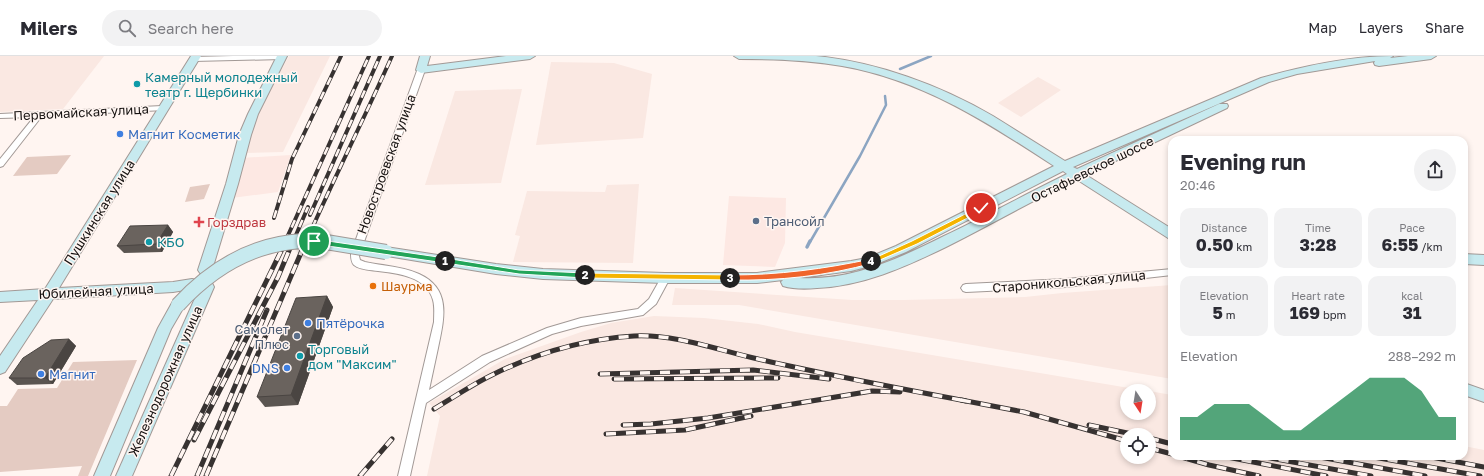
<!DOCTYPE html>
<meta charset="utf-8">
<style>
:root{--surface:#fff;--page:#f2f2f3;--text:#2b2b33;--muted:#7c7c81;--line:#e1e1e2;--accent:#0b8043}
body{margin:0;font-family:"Golos Text",sans-serif;background:var(--page);color:var(--text);height:100vh;display:flex;flex-direction:column;font-size:15px;white-space:nowrap}
*{box-sizing:border-box;margin:0}
p{font-size:13px;color:var(--muted)}
.icon{flex:none;width:22px;height:22px;fill:none;stroke:currentColor;stroke-width:2;stroke-linecap:round;stroke-linejoin:round}
.map{position:relative;flex:1;overflow:hidden}
.drawer{position:absolute;left:1168px;top:80px;width:300px;height:324px;display:flex;flex-direction:column;background:var(--surface);border-radius:12px;box-shadow:0 2px 6px #0003}
.drawer>*{flex:none}
.needle{width:26px;rotate:168deg}
.buttons{position:absolute;left:1120px;top:328px;display:grid;gap:8px}
.buttons a{display:grid;place-items:center;width:36px;height:36px;border-radius:50%;background:var(--surface);box-shadow:0 2px 6px #0003;font-size:20px}
.pin{position:absolute;display:grid;place-items:center;width:34px;height:34px;color:#fff;margin:-17px;border:2px solid #fff;border-radius:50%;box-shadow:0 1px 4px #0007}
.km{position:absolute;width:20px;height:20px;margin:-10px;border-radius:50%;background:#222;color:#fff;font-size:11px;line-height:20px;text-align:center}
.round{display:grid;place-items:center;flex:none;width:42px;height:42px;border-radius:21px;background:var(--page)}
.overview{display:flex;align-items:center;justify-content:space-between;height:68px;padding:0 12px}
h1{font-size:22px;font-weight:700;line-height:30px}
.stats{display:grid;grid-template-columns:repeat(3,1fr);gap:6px;height:68px;padding:4px 12px}
.stats div{display:grid;align-content:center;border-radius:10px;background:var(--page);text-align:center}
.stats b{font-size:17px;font-weight:700}
.stats small{font-size:11px;font-weight:400}
.stats p{font-size:11px}
.chart{height:112px;padding:8px 12px}
.chart p{display:flex;justify-content:space-between}
.chart svg{width:100%;height:72px;margin-top:4px;fill:var(--accent);opacity:.7}
header{display:flex;align-items:center;gap:24px;box-sizing:border-box;height:56px;padding:0 20px;background:var(--surface);border-bottom:1px solid var(--line)}
header strong{font-size:19px}
nav{display:flex;gap:22px;margin-inline-start:auto;font-size:14px}
.search{width:280px;height:36px;background:var(--page);display:flex;align-items:center;gap:10px;box-sizing:border-box;padding:0 14px;border-radius:22px;color:var(--muted);font-size:15px}
.map>svg:first-child{display:block}
.commercial{fill:#fde8e3}
.built{fill:#fae8e2;fill-rule:evenodd}
.green{fill:#e4cbc2}
.lines{fill:none;stroke-linecap:round;stroke-linejoin:round}
.stream-far1{stroke:#8ca5c2;stroke-width:2.5}
.stream{stroke:#8ca5c2;stroke-width:3.5}
.street-casing{stroke:#a29996;stroke-width:2}
.secondary-casing{stroke:#a29996;stroke-width:2}
.street{fill:#fff;fill-rule:evenodd}
.secondary{fill:#c7eaef;fill-rule:evenodd}
.rail-far1-casing{stroke:#373231;stroke-width:4}
.rail-casing{stroke:#373231;stroke-width:5}
.rail-far1{stroke:#fff5f1;stroke-width:2.5;stroke-dasharray:8;stroke-linecap:butt}
.rail{stroke:#fff5f1;stroke-width:3.5;stroke-dasharray:10;stroke-linecap:butt}
.secondary-bridge-far1-casing{stroke:#a29996;stroke-width:13;stroke-linecap:butt}
.secondary-bridge-casing{stroke:#a29996;stroke-width:16;stroke-linecap:butt}
.secondary-bridge-far1{stroke:#c7eaef;stroke-width:12}
.secondary-bridge{stroke:#c7eaef;stroke-width:14}
.wall{fill:#5b5551}
.shaded-wall{fill:#4a4542}
.building{fill:#6a635e;stroke:#4a4542}
.split-1{fill:#22a559;stroke:#fff}
.split-2{fill:#22a559;stroke:#fff}
.split-3{fill:#f5b400;stroke:#fff}
.split-4{fill:#f0652b;stroke:#fff}
.split-5{fill:#f5b400;stroke:#fff}
.culture-dot{fill:#0f9aa8;stroke:#fff5f1;stroke-width:1.5}
.shop-dot{fill:#3f7fe0;stroke:#fff5f1;stroke-width:1.5}
.service-dot{fill:#5c6f8a;stroke:#fff5f1;stroke-width:1.5}
.health-dot{fill:#e0444e;stroke:#fff5f1;stroke-width:1.5}
.food-dot{fill:#e8710a;stroke:#fff5f1;stroke-width:1.5}
.labels{text-anchor:middle;dominant-baseline:central;stroke-width:3;stroke-linejoin:round;paint-order:stroke}
.culture-label{font-size:13px;fill:#0d838f;stroke:#fff5f1;text-anchor:start}
.street-label{font-size:13px;fill:#151110;stroke:#fff5f1}
.shop-label{font-size:13px;fill:#366cbe;stroke:#fff5f1;text-anchor:start}
.service-label{font-size:13px;fill:#4e5e75;stroke:#fff5f1;text-anchor:start}
.health-label{font-size:13px;fill:#be3a42;stroke:#fff5f1;text-anchor:start}
.food-label{font-size:13px;fill:#c56008;stroke:#fff5f1;text-anchor:start}
</style>
<header>
<strong>Milers</strong>
<div class="search"><svg class="icon" aria-label="search" viewBox="0 0 24 24"><circle cx="10" cy="10" r="6"/><path d="M15 15l6 6"/></svg>Search here</div>
<nav><a>Map</a><a>Layers</a><a>Share</a></nav>
</header>
<div class="map">
<svg width="1484" height="420" viewBox="0 0 1484 420">
<rect width="100%" height="100%" fill="#fff5f1"/>
<g class="commercial">
<polygon points="291,99 278,136 232,142 241,102"/>
<polygon points="729,140 786,142 785,187 775,211 723,209"/>
</g>
<g class="built">
<polygon points="0,0 104,0 63,53 0,56"/>
<polygon points="289,0 330,0 283,96 243,97 256,59"/>
<polygon points="551,6 614,7 652,18 643,82 536,89"/>
<polygon points="1038,21 1061,34 1021,61 998,47"/>
<polygon points="522,33 501,127 425,129 455,35"/>
<polygon points="639,128 633,207 513,206 520,180 515,179 527,135 605,136 607,129"/>
<polygon points="1172,229 1172,323 739,249 672,249 675,232 852,244 904,244 1025,241 1062,237"/>
<path d="M 654,260 L 704,262 L 758,268 L 795,276 L 1147,335 L 1127,335 L 1127,357 L 1149,357 L 1149,335 L 1172,339 L 1172,400 L 1464,400 L 1464,390 L 1484,394 L 1484,420 L 427,420 L 440,360 L 429,347 L 505,303 L 581,276 L 611,267 ZM 1127,379 L 1149,379 L 1149,401 L 1127,401 Z"/>
</g>
<g class="green">
<polygon points="71,99 57,118 13,120 27,101"/>
<polygon points="210,128 204,143 185,146 190,131"/>
<polygon points="137,304 88,420 78,420 82,410 0,416 0,350 7,350 18,333 57,332 73,306"/>
</g>
<g class="lines">
<g class="stream-far1">
<polyline points="900,13 931,0"/>
<polyline points="810,186 860,100 886,49 885,40"/>
</g>
<polyline class="stream" points="807,191 810,185"/>
<g class="street-casing">
<g id="street">
<polygon points="233,0 285,0 285,1 282,3 193,5 190,3 193,1"/>
<path d="M 418,12 L 424,12 L 425,14 L 359,200 L 360,204 L 365,206 C 383,210 401,210 419,218 C 452,233 444,263 438,292 C 435,306 432,320 429,334 L 482,300 L 547,272 L 581,262 L 638,253 L 649,243 L 662,220 L 668,220 L 670,222 L 656,248 L 643,259 L 581,270 L 552,278 L 490,306 L 426,347 L 410,420 L 398,420 L 434,266 C 434,259 435,251 433,244 C 427,221 398,217 378,215 C 371,214 360,214 354,209 C 351,206 351,201 351,197 Z"/>
<polygon points="162,50 165,50 165,54 42,60 3,110 0,111 0,103 34,61 0,62 0,58"/>
<polygon points="1172,213 1172,219 1066,231 966,236 963,235 961,232 963,229 966,228 1066,223"/>
</g>
</g>
<g class="secondary-casing">
<g id="secondary">
<polygon points="191,0 201,0 59,232 173,226 192,223 197,224 199,228 197,232 173,236 53,243 5,316 0,318 0,300 38,244 0,246 0,236 45,233"/>
<polygon points="277,0 287,0 258,58 251,79 238,128 212,214 210,217 205,219 200,217 198,214 226,128 239,79 248,58"/>
<polygon points="420,0 430,0 427,10 506,0 535,0 530,3 421,17 416,14"/>
<path d="M 734,0 C 761,0 789,0 816,0 C 877,6 940,29 993,60 C 1017,75 1041,90 1065,105 L 1261,22 C 1304,10 1349,0 1393,0 L 1390,2 L 1408,0 L 1436,0 L 1431,3 L 1379,10 L 1375,9 L 1374,7 L 1375,5 L 1297,18 L 1269,26 L 1073,111 L 1077,113 L 1219,48 L 1227,48 L 1228,50 L 1227,52 L 1086,119 L 1172,173 L 1172,184 L 1168,182 L 1076,123 C 1032,145 990,169 946,191 C 905,211 863,230 817,232 C 806,233 793,233 783,230 L 781,226 L 783,224 L 757,227 L 665,227 L 543,223 L 496,218 L 381,199 L 380,196 L 381,193 L 386,191 L 496,208 L 543,213 L 665,217 L 757,217 L 851,205 L 867,202 L 896,190 L 1054,110 C 987,66 922,24 842,10 C 808,4 773,3 739,3 ZM 1063,115 L 1067,118 C 1026,138 986,160 944,180 C 898,203 852,225 799,222 L 851,215 L 874,209 L 906,196 Z"/>
<polygon points="1464,198 1484,199 1484,209 1464,208"/>
<polygon points="207,226 212,227 214,231 132,420 116,420 200,231 202,227"/>
<polygon points="178,244 183,245 185,249 171,273 110,420 94,420 158,272 173,245"/>
<polygon points="1464,327 1484,334 1484,346 1464,339"/>
</g>
</g>
<use href="#street" class="street"/>
<use href="#secondary" class="secondary"/>
<g class="rail-far1-casing">
<g id="rail-far1">
<polyline points="310,159 380,0"/>
<polyline points="274,162 292,103 341,0"/>
<polyline points="285,186 369,0"/>
<polyline points="293,186 308,151"/>
<path d="M 306,186 C 333,124 364,63 392,0"/>
</g>
</g>
<g class="rail-casing">
<g id="rail">
<polyline points="600,318 753,314 829,323"/>
<polyline points="614,323 778,322"/>
<polyline points="961,344 1024,356 1127,385"/>
<path d="M 434,353 C 454,341 473,328 494,318 C 537,297 586,283 634,280 C 677,278 717,294 758,303 C 827,319 897,332 966,345"/>
<polyline points="623,369 651,368 708,362 872,335 900,336"/>
<polyline points="1089,369 1137,379"/>
<polyline points="606,378 685,374 751,360"/>
<polyline points="1149,382 1172,388"/>
<polyline points="194,384 278,221 293,185"/>
<polyline points="1149,392 1172,398"/>
<polyline points="1178,400 1209,409 1259,420"/>
<polyline points="1222,400 1326,420"/>
<polyline points="1259,400 1371,420"/>
<polyline points="1314,400 1425,420"/>
<polyline points="1368,400 1480,420"/>
<polyline points="1426,400 1484,411"/>
<polyline points="171,420 286,185"/>
<polyline points="197,420 267,254"/>
<polyline points="206,420 306,185"/>
<polyline points="360,420 392,383"/>
</g>
</g>
<use href="#rail-far1" class="rail-far1"/>
<use href="#rail" class="rail"/>
<g class="secondary-bridge-far1-casing">
<polyline id="secondary-bridge-far1" points="290,186 313,185 330,186"/>
</g>
<g class="secondary-bridge-casing">
<g id="secondary-bridge">
<polyline points="320,185 386,196"/>
<path d="M 178,249 C 211,213 253,188 302,185"/>
</g>
</g>
<use href="#secondary-bridge-far1" class="secondary-bridge-far1"/>
<use href="#secondary-bridge" class="secondary-bridge"/>
</g>
<g class="wall">
<polygon points="168,169 173,176 162,196 124,197 117,190"/>
<polygon points="327,240 333,251 298,349 265,351 257,341"/>
<polygon points="69,283 76,290 53,328 17,329 9,322"/>
</g>
<g class="shaded-wall">
<polygon points="168,169 173,176 162,196 156,188"/>
<polygon points="327,240 333,251 298,349 291,339"/>
<polygon points="69,283 76,290 53,328 45,322"/>
</g>
<g class="building">
<polygon points="168,169 156,188 117,190 130,170"/>
<polygon points="327,240 291,339 257,341 296,242"/>
<polygon points="69,283 45,322 9,322 23,302 51,284"/>
</g>
<polygon class="split-1" points="314,183 445,202 449,205 445,207 314,188 311,185"/>
<polygon class="split-2" points="445,202 519,214 585,217 588,219 585,222 519,218 445,207 442,205"/>
<polygon class="split-3" points="585,217 730,219 733,222 730,224 585,222 581,219"/>
<path class="split-4" d="M 871,203 L 874,205 L 873,207 C 827,220 778,225 730,224 L 727,222 L 730,219 C 778,219 824,213 871,203 Z"/>
<polygon class="split-5" points="981,150 983,151 983,154 917,188 873,207 869,207 868,205 912,185"/>
<g class="culture-dot">
<circle cx="137" cy="28" r="4"/>
<circle cx="149" cy="186" r="4"/>
<circle cx="300" cy="300" r="4"/>
</g>
<g class="shop-dot">
<circle cx="120" cy="78" r="4"/>
<circle cx="308" cy="267" r="4"/>
<circle cx="287" cy="312" r="4"/>
<circle cx="41" cy="318" r="4"/>
</g>
<g class="service-dot">
<circle cx="756" cy="165" r="4"/>
<circle cx="297" cy="280" r="4"/>
</g>
<path class="health-dot" d="M197 160h4v4h4v4h-4v4h-4v-4h-4v-4h4z"/>
<circle class="food-dot" cx="373" cy="230" r="4"/>
<g class="labels">
<g class="culture-label">
<text x="145" y="21">Камерный молодежный<tspan x="145" dy="15">театр г. Щербинки</tspan></text>
<text x="157" y="186">КБО</text>
<text x="308" y="293">Торговый<tspan x="308" dy="15">дом "Максим"</tspan></text>
</g>
<g class="street-label">
<text transform="translate(81 56) rotate(-3)">Первомайская улица</text>
<text transform="translate(386 108) rotate(-70)">Новостроевская улица</text>
<text transform="translate(1092 113) rotate(-26)">Остафьевское шоссе</text>
<text transform="translate(99 156) rotate(-58)">Пушкинская улица</text>
<text transform="translate(1069 225) rotate(-5)">Староникольская улица</text>
<text transform="translate(96 235) rotate(-3)">Юбилейная улица</text>
<text transform="translate(165 325) rotate(-66)">Железнодорожная улица</text>
</g>
<g class="shop-label">
<text x="128" y="78">Магнит Косметик</text>
<text x="316" y="267">Пятёрочка</text>
<text x="279" y="312" text-anchor="end">DNS</text>
<text x="49" y="318">Магнит</text>
</g>
<g class="service-label">
<text x="764" y="165">Трансойл</text>
<text x="289" y="273" text-anchor="end">Самолет<tspan x="289" dy="15">Плюс</tspan></text>
</g>
<g class="health-label">
<text x="207" y="166">Горздрав</text>
</g>
<g class="food-label">
<text x="381" y="230">Шаурма</text>
</g>
</g>
</svg>
<div class="buttons">
<a><svg class="needle" viewBox="-14 -14 28 28"><path d="M0-13l5 13h-10z" fill="#e53935"/><path d="M0 13l5-13h-10z" fill="#7c7c81"/></svg></a>
<a><svg class="icon" aria-label="locate" viewBox="0 0 24 24"><circle cx="12" cy="12" r="6"/><path d="M12 2v4M12 18v4M2 12h4M18 12h4"/></svg></a>
</div>
<div class="pin" style="left:314px;top:185px;background:#1e9e55"><svg class="icon" aria-label="arrive" viewBox="0 0 24 24"><path d="M6 21V4h12l-3 4 3 4H6"/></svg></div>
<div class="pin" style="left:981px;top:152px;background:#d93025"><svg class="icon" aria-label="check" viewBox="0 0 24 24"><path d="M5 12l5 5 9-10"/></svg></div>
<b class="km" style="left:445px;top:205px">1</b>
<b class="km" style="left:585px;top:219px">2</b>
<b class="km" style="left:730px;top:222px">3</b>
<b class="km" style="left:871px;top:205px">4</b>
<section class="drawer">
<div class="overview"><div><h1>Evening run</h1><p>20:46</p></div><a class="round"><svg class="icon" aria-label="share" viewBox="0 0 24 24"><path d="M12 15V3M7 8l5-5 5 5M5 13v7h14v-7"/></svg></a></div>
<div class="stats">
<div><p>Distance</p><b>0.50<small> km</small></b></div>
<div><p>Time</p><b>3:28</b></div>
<div><p>Pace</p><b>6:55<small> /km</small></b></div>
</div>
<div class="stats">
<div><p>Elevation</p><b>5<small> m</small></b></div>
<div><p>Heart rate</p><b>169<small> bpm</small></b></div>
<div><p>kcal</p><b>31</b></div>
</div>
<div class="chart"><p><span>Elevation</span>288–292 m</p>
<svg viewBox="0 0 160 44" preserveAspectRatio="none"><path d="M0 44V30L10 30L20 22L30 22L40 22L50 30L60 38L70 38L80 30L90 22L100 14L110 6L120 6L130 6L140 14L150 30L160 30V44z"/></svg>
</div>
</section>
</div>
